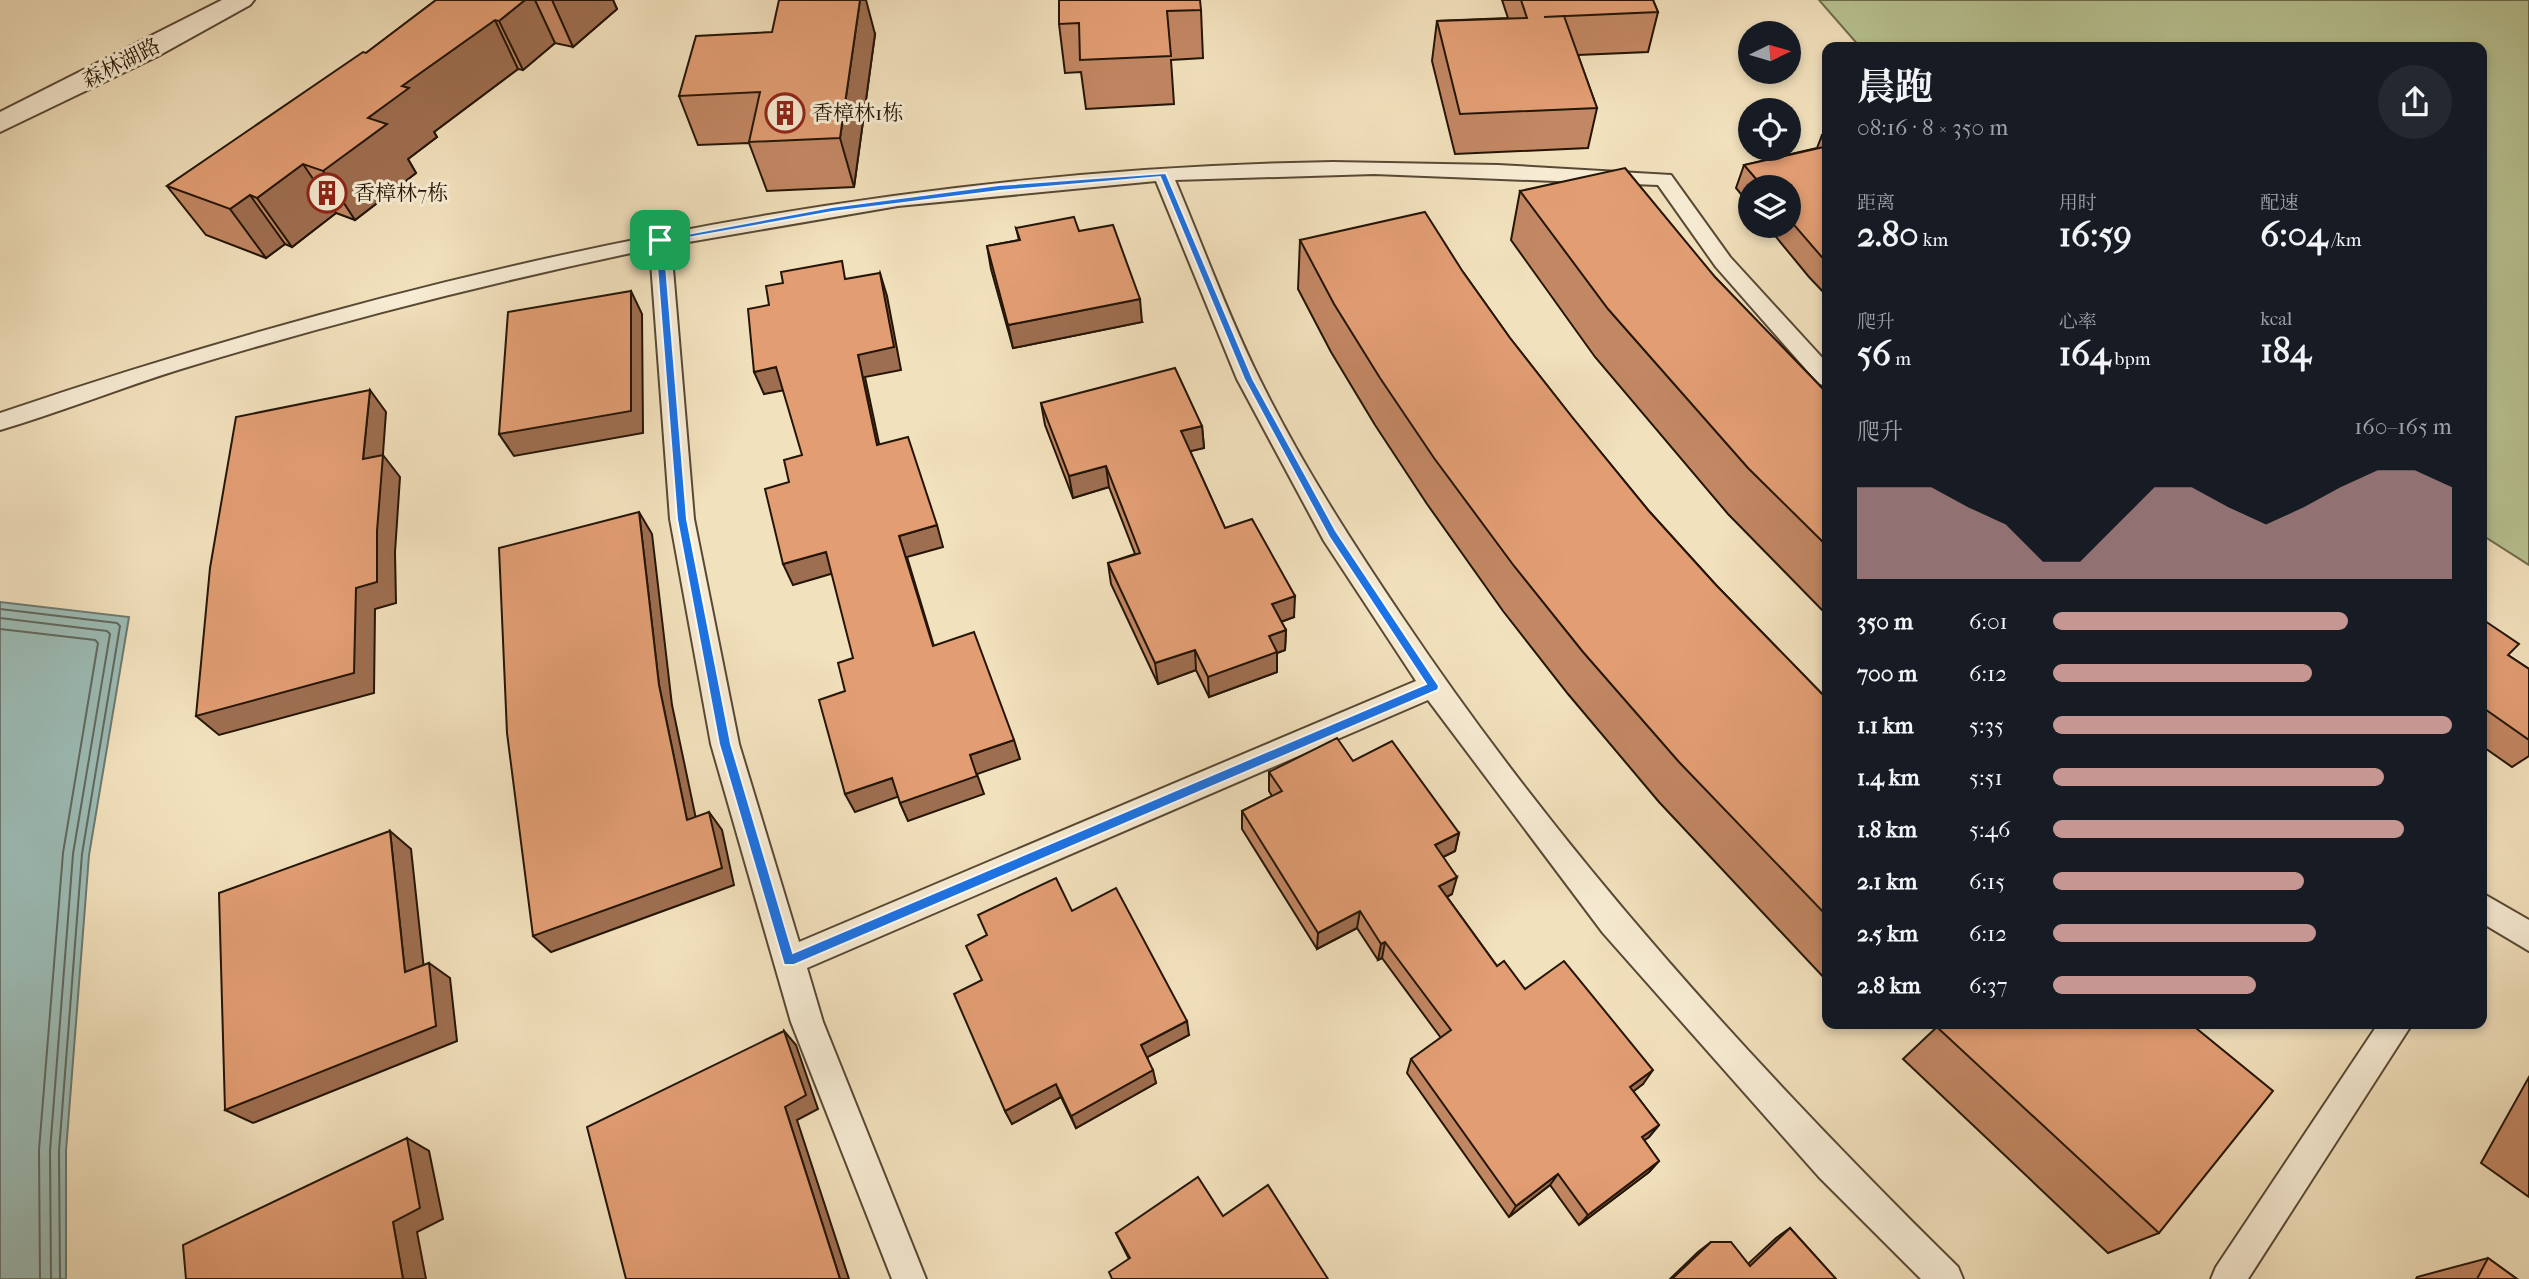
<!DOCTYPE html>
<html lang="zh">
<meta charset="utf-8">
<style>
:root{--surface:#171b24;--page:#242831;--text:#f1f3f6;--muted:#9ea1a6;--accent:#c59692}
body{margin:0;font-family:"IM FELL French Canon","Noto Serif SC",serif;background:var(--page);color:var(--text);height:100vh;display:flex;flex-direction:column;font-size:26px;white-space:nowrap}
*{box-sizing:border-box;margin:0}
p{font-size:23px;color:var(--muted)}
.icon{flex:none;width:38px;height:38px;fill:none;stroke:currentColor;stroke-width:2;stroke-linecap:round;stroke-linejoin:round}
.map{position:relative;flex:1;overflow:hidden}
.side{position:absolute;left:1822px;top:42px;width:665px;height:987px;display:flex;flex-direction:column;background:var(--surface);border-radius:14px;box-shadow:0 4px 10px #0003}
.side>*{flex:none}
.needle{width:46px;rotate:85deg}
.tools{position:absolute;left:1738px;top:21px;display:grid;gap:14px}
.tools a{display:grid;place-items:center;width:63px;height:63px;border-radius:50%;background:var(--surface);box-shadow:0 4px 10px #0003;font-size:35px}
.pin{position:absolute;display:grid;place-items:center;width:60px;height:60px;color:#fff;margin:-30px;border-radius:14px;box-shadow:0 4px 10px #0006}
.round{display:grid;place-items:center;flex:none;width:74px;height:74px;border-radius:37px;background:var(--page)}
.overview{display:flex;align-items:center;justify-content:space-between;height:119px;padding:0 35px}
h1{font-size:38px;font-weight:700;line-height:52px}
.stats{display:grid;grid-template-columns:repeat(3,1fr);gap:10px;height:119px;padding:7px 35px}
.stats div{display:grid;align-content:center}
.stats b{font-size:35px;font-weight:700}
.stats small{font-size:19px;font-weight:400}
.stats p{font-size:19px}
.chart{height:196px;padding:14px 35px}
.chart p{display:flex;justify-content:space-between}
.chart svg{width:100%;height:126px;margin-top:7px;fill:var(--accent);opacity:.7}
ul{padding:0 35px;list-style:none;font-size:23px}
li{display:grid;grid-template-columns:112px 84px 1fr;align-items:center;height:52px}
li i{height:18px;border-radius:9px;background:var(--accent)}
.map>svg:first-child{display:block}
.green{fill:#b8c393;stroke:#6e6c4c;stroke-width:2}
.water{fill:#9cbcb6;stroke:#6c7970;stroke-width:2}
.lines{fill:none;stroke-linecap:round;stroke-linejoin:round}
.shore{stroke:#60685e;stroke-width:2}
.lane-casing{stroke:#584834;stroke-width:4}
.street-casing{stroke:#584834;stroke-width:4}
.lane{fill:#f7ecd4;fill-rule:evenodd}
.street{fill:#f7ecd4;fill-rule:evenodd}
.wall{fill:#c28763;stroke:#241506;stroke-width:2}
.shaded-wall{fill:#9e6e50;stroke:#241506;stroke-width:2}
.building{fill:#e29d73;stroke:#241506;stroke-width:2}
.route{fill:#1a73e8;stroke:#fff;stroke-width:2;fill-rule:evenodd}
.labels{text-anchor:middle;dominant-baseline:central;stroke-width:6;stroke-linejoin:round;paint-order:stroke}
.far-street-label{font-size:21px;fill:#241506;stroke:#f7ecd4}
.far-poi-label{font-size:21px;fill:#241506;stroke:#f7ecd4;text-anchor:start}
</style>
<div class="map">
<svg width="2529" height="1279" viewBox="0 0 2529 1279">
<rect width="100%" height="100%" fill="#f2e1bd"/>
<filter id="stains"><feTurbulence type="fractalNoise" baseFrequency=".00286" numOctaves="4"/><feColorMatrix values="0 0 0 0 .2 0 0 0 0 .09 0 0 0 0 .02 0 0 0 .5 -.17"/></filter>
<radialGradient id="worn" r=".72"><stop offset=".6" stop-color="#630" stop-opacity="0"/><stop offset="1" stop-color="#630" stop-opacity=".3"/></radialGradient>
<polygon class="green" points="1819,0 2529,0 2529,565 2482,535 2482,47 1860,47"/>
<polygon class="water" points="0,602 129,617 89,855 66,1151 66,1279 0,1279"/>
<g class="lines">
<g class="shore">
<polyline points="0,609 117,623 120,626 82,854 59,1151 60,1279"/>
<polyline points="0,618 107,631 110,634 73,854 50,1151 51,1279"/>
<polyline points="0,629 95,640 98,643 63,853 39,1150 40,1279"/>
</g>
<g class="lane-casing">
<g id="lane">
<path d="M 1333,162 L 1498,165 L 1671,175 L 1730,257 L 1827,363 L 1827,386 L 1819,384 L 1716,267 L 1658,185 L 1374,174 L 1175,180 C 1203,246 1228,316 1260,380 C 1301,463 1351,541 1403,618 C 1562,855 1755,1067 1958,1267 L 1963,1279 L 1921,1279 L 1819,1177 L 1603,933 L 1428,700 L 807,968 L 823,1022 L 926,1279 L 892,1279 L 791,1022 L 711,744 L 670,519 L 650,249 C 492,282 335,322 181,369 C 120,388 61,412 0,430 L 0,413 C 431,267 876,169 1333,162 ZM 1156,181 L 1237,379 L 1324,541 L 1416,681 L 799,942 L 739,744 L 694,519 L 671,245 L 898,206 Z"/>
<polygon points="2482,893 2529,920 2529,951 2482,923"/>
<polygon points="2378,1024 2412,1024 2248,1279 2211,1279 2216,1267"/>
</g>
</g>
<g class="street-casing">
<polygon id="street" points="222,0 254,0 250,5 158,56 0,132 0,112"/>
</g>
<use href="#lane" class="lane"/>
<use href="#street" class="street"/>
</g>
<g class="wall">
<polygon points="436,0 613,0 617,9 573,47 555,43 523,70 518,69 434,132 437,137 408,159 416,173 355,220 336,213 292,247 285,244 266,258 206,235 167,186 366,53"/>
<polygon points="1059,0 1201,10 1203,58 1171,60 1174,104 1086,109 1081,72 1065,73 1059,24"/>
<polygon points="1502,0 1653,0 1658,12 1648,52 1578,55 1597,108 1588,148 1455,154 1432,61 1437,21 1508,18"/>
<polygon points="875,34 854,187 767,191 749,143 698,145 679,96"/>
<polygon points="1827,134 1827,296 1809,277 1767,226 1788,226 1788,187 1750,187 1750,205 1736,188 1744,165 1817,148 1822,135"/>
<polygon points="1520,191 1715,277 1827,393 1827,615 1728,514 1595,357 1511,240"/>
<polygon points="1016,228 1142,322 1013,348 991,269 987,246 1019,240"/>
<polygon points="1300,240 1463,272 1510,338 1572,417 1648,510 1716,585 1827,699 1827,981 1659,802 1568,694 1503,611 1427,504 1375,425 1331,352 1298,289"/>
<polygon points="1041,403 1202,426 1204,448 1190,451 1225,528 1294,617 1281,622 1286,630 1285,650 1277,653 1277,672 1209,697 1196,670 1158,684 1111,584 1108,563 1135,554 1109,487 1073,498 1045,425"/>
<polygon points="2482,619 2508,655 2529,669 2529,756 2512,767 2482,746"/>
<polygon points="1353,761 1459,833 1455,851 1443,857 1452,894 1447,897 1497,966 1643,1084 1633,1091 1659,1125 1649,1137 1644,1140 1659,1161 1649,1172 1579,1225 1550,1185 1509,1217 1407,1073 1411,1059 1441,1038 1382,958 1378,960 1357,928 1317,949 1242,829 1242,811 1272,796 1269,791 1269,772"/>
<polygon points="1072,911 1189,1035 1147,1057 1156,1083 1076,1128 1061,1097 1012,1124 1005,1111 982,980"/>
<polygon points="1940,1024 2191,1024 2159,1233 2108,1253 1903,1059"/>
<polygon points="2529,1077 2529,1197 2481,1163"/>
<polygon points="1223,1216 1129,1259 1116,1233"/>
<polygon points="1790,1228 1836,1279 1670,1279 1698,1252 1711,1242 1748,1264 1776,1238"/>
<polygon points="2488,1258 2517,1279 2416,1279 2417,1277"/>
</g>
<g class="shaded-wall">
<polygon points="525,0 535,0 555,43 523,70 499,21"/>
<polygon points="552,0 613,0 617,9 573,47"/>
<polygon points="860,0 866,0 875,34 854,187 840,138"/>
<polygon points="495,20 518,69 434,132 437,137 408,159 416,173 355,220 323,171 368,118 402,86"/>
<polygon points="303,164 336,213 292,247 257,198"/>
<polygon points="250,195 285,244 266,258 230,209"/>
<polygon points="880,273 887,296 901,370 865,377 884,467 877,445 858,355"/>
<polygon points="631,291 642,314 643,433 514,456 499,434"/>
<polygon points="1140,299 1142,322 1013,348 1008,325"/>
<polygon points="776,367 785,390 764,394 754,372"/>
<polygon points="370,390 386,412 381,481 363,459"/>
<polygon points="1202,426 1204,448 1183,453 1181,431"/>
<polygon points="383,455 400,477 395,552 396,603 375,609 374,693 219,735 196,716 356,588"/>
<polygon points="1106,466 1109,487 1073,498 1069,476"/>
<polygon points="639,512 652,534 672,705 700,838 687,820 659,685"/>
<polygon points="937,525 943,547 907,557 940,666 899,536"/>
<polygon points="826,552 834,573 793,585 783,564"/>
<polygon points="1295,596 1294,617 1272,625 1272,604"/>
<polygon points="1286,630 1285,650 1277,653 1277,672 1209,697 1208,677 1269,636"/>
<polygon points="1195,650 1196,670 1158,684 1155,663"/>
<polygon points="1014,740 1020,759 977,774 984,794 908,821 900,803 970,755"/>
<polygon points="892,778 900,796 855,812 845,794"/>
<polygon points="709,812 722,830 734,885 551,952 533,936"/>
<polygon points="390,831 411,849 426,988 405,972"/>
<polygon points="1459,833 1455,851 1431,863 1435,845"/>
<polygon points="1457,877 1452,894 1435,903 1439,886"/>
<polygon points="1360,911 1357,928 1317,949 1318,933"/>
<polygon points="1385,942 1382,958 1378,960 1381,944"/>
<polygon points="429,963 450,978 457,1041 253,1123 225,1110"/>
<polygon points="1187,1021 1189,1035 1144,1059 1141,1045"/>
<polygon points="784,1031 796,1045 818,1109 797,1120 849,1279 840,1279 785,1107"/>
<polygon points="1153,1070 1156,1083 1076,1128 1071,1116"/>
<polygon points="1653,1070 1643,1084 1621,1101 1630,1087"/>
<polygon points="1056,1084 1061,1097 1012,1124 1005,1111"/>
<polygon points="1659,1125 1649,1137 1632,1149 1642,1137"/>
<polygon points="407,1138 429,1151 443,1219 417,1232 426,1279 403,1279 393,1222"/>
<polygon points="1659,1161 1649,1172 1579,1225 1588,1215"/>
<polygon points="1558,1174 1550,1185 1509,1217 1516,1206"/>
</g>
<g class="building">
<polygon points="436,0 525,0 499,21 495,20 402,86 409,88 368,118 387,124 323,171 303,164 257,198 250,195 230,209 167,186 363,52 366,53"/>
<polygon points="779,0 860,0 840,138 749,142 760,92 679,96 696,36 772,32"/>
<polygon points="1059,0 1200,0 1201,10 1167,11 1171,56 1080,60 1079,23 1059,24"/>
<polygon points="1521,0 1653,0 1658,12 1544,17 1564,16 1597,108 1460,114 1437,21 1527,18"/>
<polygon points="1827,134 1827,263 1788,218 1788,187 1763,187 1744,165 1824,147 1822,135"/>
<polygon points="1625,168 1715,277 1827,393 1827,546 1748,468 1608,309 1520,191"/>
<polygon points="1425,212 1463,272 1510,338 1572,417 1648,510 1716,585 1827,699 1827,916 1679,762 1583,652 1514,566 1434,458 1380,378 1334,304 1300,240"/>
<polygon points="1074,217 1079,231 1113,225 1140,299 1008,325 987,246 1020,240 1016,228"/>
<polygon points="842,261 845,279 880,273 894,347 858,355 877,445 908,437 937,525 899,536 933,646 974,632 1014,740 970,755 977,776 900,803 892,778 845,794 819,700 845,691 838,663 853,658 826,552 783,564 765,489 789,482 784,460 802,455 776,367 754,372 748,309 769,305 766,286 783,283 781,272"/>
<polygon points="631,291 631,411 499,434 508,312"/>
<polygon points="1175,368 1202,426 1181,431 1225,528 1252,519 1295,596 1272,604 1286,630 1269,636 1277,652 1208,677 1195,650 1155,663 1108,563 1140,553 1106,466 1069,476 1041,403"/>
<polygon points="370,390 363,459 383,455 377,531 377,582 356,588 354,673 196,716 210,568 236,417"/>
<polygon points="639,512 659,685 687,820 709,812 722,868 533,936 507,733 499,548"/>
<polygon points="2482,619 2519,644 2508,655 2529,669 2529,740 2482,707"/>
<polygon points="1337,738 1353,761 1392,741 1459,833 1435,845 1457,877 1439,886 1497,966 1504,961 1525,989 1564,961 1653,1070 1630,1087 1659,1125 1642,1137 1659,1161 1588,1215 1558,1174 1516,1206 1411,1059 1451,1030 1385,942 1381,944 1360,911 1318,933 1242,811 1282,791 1269,772"/>
<polygon points="390,831 405,972 429,963 436,1026 225,1110 219,893"/>
<polygon points="1056,878 1072,911 1116,888 1187,1021 1141,1045 1153,1070 1071,1116 1056,1084 1005,1111 954,994 982,980 966,946 987,935 978,915"/>
<polygon points="1944,1024 2191,1024 2273,1091 2159,1233 1939,1029"/>
<polygon points="784,1031 806,1095 785,1107 840,1279 626,1279 587,1127"/>
<polygon points="407,1138 420,1208 393,1222 403,1279 186,1279 183,1245"/>
<polygon points="1198,1177 1223,1216 1268,1185 1328,1279 1112,1279 1109,1272 1130,1258 1116,1233"/>
<polygon points="1790,1228 1836,1279 1672,1279 1711,1242 1731,1242 1750,1266"/>
<polygon points="2488,1258 2517,1279 2477,1279"/>
</g>
<path class="route" d="M 1166,173 L 1253,379 L 1336,531 L 1439,686 L 1438,690 L 794,965 L 784,965 L 719,744 L 677,519 L 655,240 L 832,207 L 999,185 ZM 1160,177 L 1244,379 L 1329,537 L 1426,684 L 793,953 L 731,744 L 687,519 L 664,242 L 832,212 L 999,191 Z"/>
<defs>
<g id="building-ring" transform="scale(2.0125)"><circle r="9.5" fill="#f7ecd4" stroke="#8f2418" stroke-width="1.5"/><path d="M-4-6H4V6H1V3H-1V6H-4ZM-2.5-4.3h1.7v1.8h-1.7ZM.8-4.3h1.7v1.8H.8ZM-2.5-1h1.7V.8h-1.7ZM.8-1h1.7V.8H.8Z" fill="#8f2418"/></g>
</defs>
<g fill-rule="evenodd">
<use href="#building-ring" x="785" y="113"/>
<use href="#building-ring" x="327" y="193"/>
</g>
<g class="labels">
<g class="far-street-label">
<text transform="translate(121 63) rotate(-27)">森林湖路</text>
</g>
<g class="far-poi-label">
<text x="812" y="113">香樟林1栋</text>
<text x="354" y="193">香樟林7栋</text>
</g>
</g>
<rect width="100%" height="100%" filter="url(#stains)"/>
<rect width="100%" height="100%" fill="url(#worn)"/>
</svg>
<div class="tools">
<a><svg class="needle" viewBox="-14 -14 28 28"><path d="M0-13l5 13h-10z" fill="#e53935"/><path d="M0 13l5-13h-10z" fill="#9ea1a6"/></svg></a>
<a><svg class="icon" aria-label="locate" viewBox="0 0 24 24"><circle cx="12" cy="12" r="6"/><path d="M12 2v4M12 18v4M2 12h4M18 12h4"/></svg></a>
<a><svg class="icon" aria-label="layers" viewBox="0 0 24 24"><path d="M12 4l9 5-9 5-9-5zM3 14l9 5 9-5"/></svg></a>
</div>
<div class="pin" style="left:660px;top:240px;background:#1e9e55"><svg class="icon" aria-label="arrive" viewBox="0 0 24 24"><path d="M6 21V4h12l-3 4 3 4H6"/></svg></div>
<section class="side">
<div class="overview"><div><h1>晨跑</h1><p>08:16 · 8 × 350 m</p></div><a class="round"><svg class="icon" aria-label="share" viewBox="0 0 24 24"><path d="M12 15V3M7 8l5-5 5 5M5 13v7h14v-7"/></svg></a></div>
<div class="stats">
<div><p>距离</p><b>2.80<small> km</small></b></div>
<div><p>用时</p><b>16:59</b></div>
<div><p>配速</p><b>6:04<small> /km</small></b></div>
</div>
<div class="stats">
<div><p>爬升</p><b>56<small> m</small></b></div>
<div><p>心率</p><b>164<small> bpm</small></b></div>
<div><p>kcal</p><b>184</b></div>
</div>
<div class="chart"><p><span>爬升</span>160–165 m</p>
<svg viewBox="0 0 160 44" preserveAspectRatio="none"><path d="M0 44V12L10 12L20 12L30 19L40 25L50 38L60 38L70 25L80 12L90 12L100 19L110 25L120 19L130 12L140 6L150 6L160 12V44z"/></svg>
</div>
<ul>
<li><b>350 m</b>6:01<i style="width:74%"></i></li>
<li><b>700 m</b>6:12<i style="width:65%"></i></li>
<li><b>1.1 km</b>5:35<i style="width:100%"></i></li>
<li><b>1.4 km</b>5:51<i style="width:83%"></i></li>
<li><b>1.8 km</b>5:46<i style="width:88%"></i></li>
<li><b>2.1 km</b>6:15<i style="width:63%"></i></li>
<li><b>2.5 km</b>6:12<i style="width:66%"></i></li>
<li><b>2.8 km</b>6:37<i style="width:51%"></i></li>
</ul>
</section>
</div>
